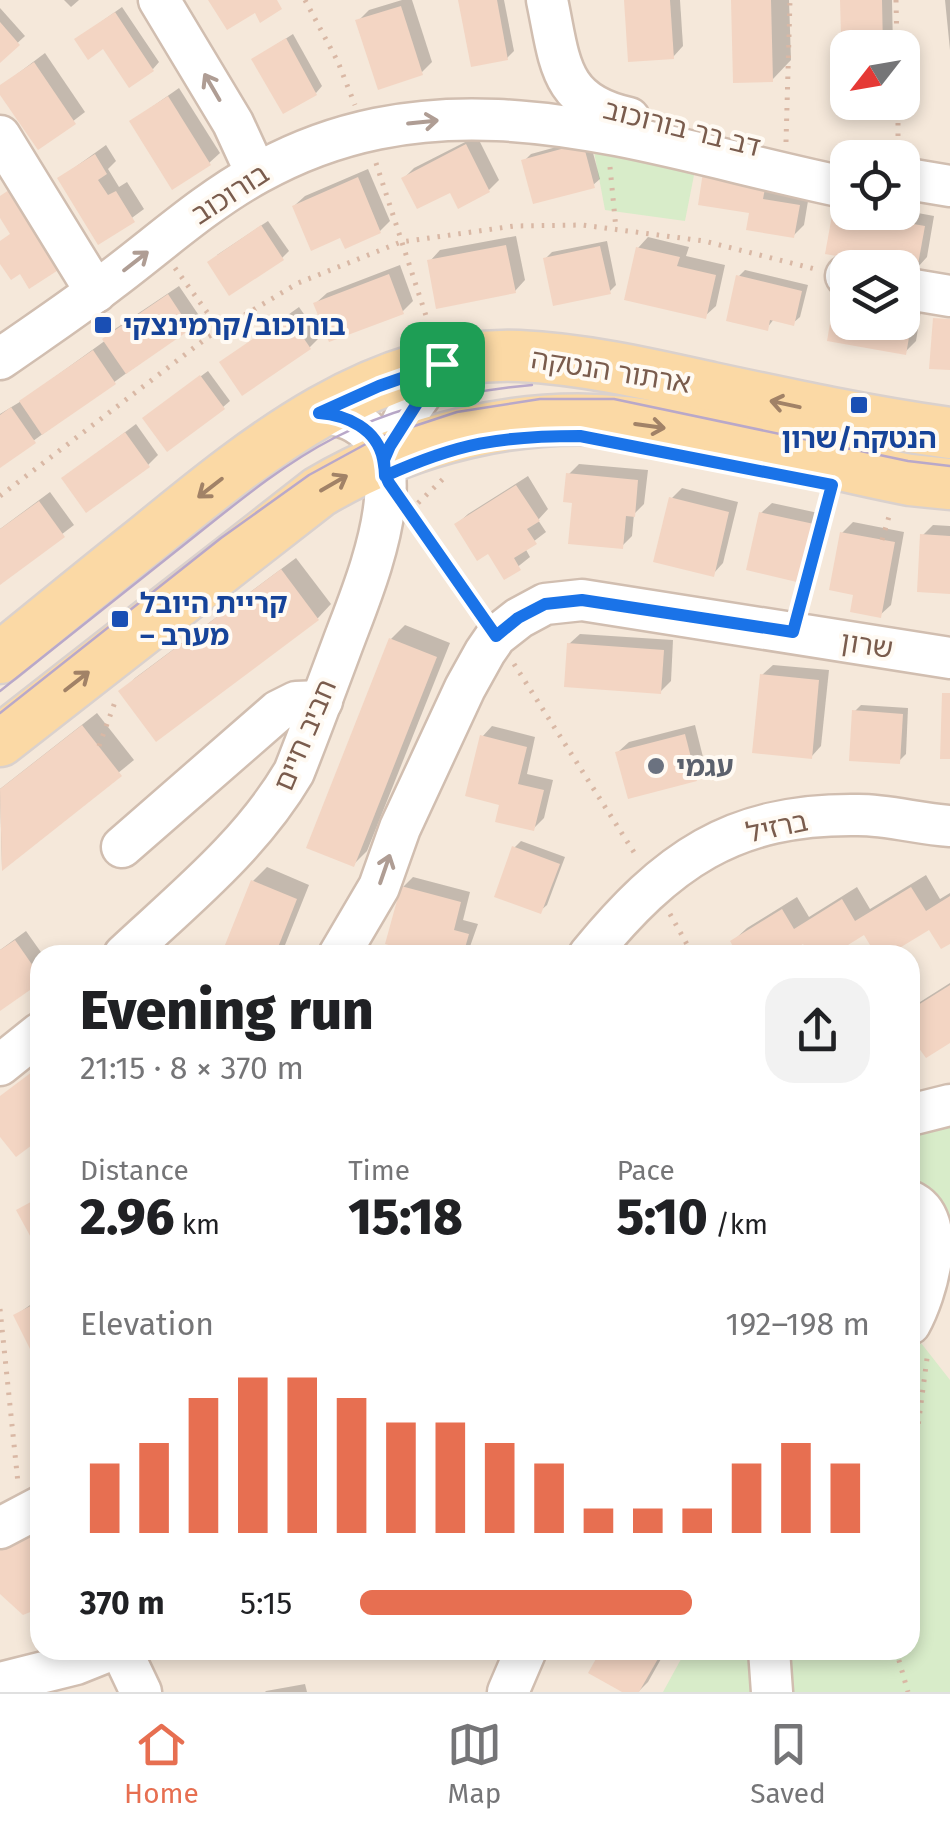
<!DOCTYPE html>
<meta charset="utf-8">
<style>
:root{--surface:#fff;--page:#f2f2f2;--text:#202124;--muted:#757577;--line:#e0e0e0;--accent:#e76f51}
body{margin:0;font-family:"Fira Sans","Noto Sans Hebrew",sans-serif;background:var(--page);color:var(--text);height:100vh;display:flex;flex-direction:column;font-size:38px;white-space:nowrap}
*{box-sizing:border-box;margin:0}
p{font-size:32px;color:var(--muted)}
.icon{flex:none;width:55px;height:55px;fill:none;stroke:currentColor;stroke-width:2;stroke-linecap:round;stroke-linejoin:round}
.map{position:relative;flex:1;overflow:hidden}
.details{position:absolute;left:30px;top:945px;width:890px;height:715px;display:flex;flex-direction:column;background:var(--surface);border-radius:30px;box-shadow:0 5px 15px #0003}
.details>*{flex:none}
.needle{width:65px;rotate:239deg}
.tools{position:absolute;left:830px;top:30px;display:grid;gap:20px}
.tools a{display:grid;place-items:center;width:90px;height:90px;border-radius:20px;background:var(--surface);box-shadow:0 5px 15px #0003;font-size:50px}
.pin{position:absolute;display:grid;place-items:center;width:85px;height:85px;color:#fff;margin:-42px;border-radius:20px;box-shadow:0 5px 15px #0006}
.round{display:grid;place-items:center;flex:none;width:105px;height:105px;border-radius:30px;background:var(--page)}
.overview{display:flex;align-items:center;justify-content:space-between;height:170px;padding:0 50px}
h1{font-size:55px;font-weight:800;line-height:75px}
.metrics{display:grid;grid-template-columns:repeat(3,1fr);gap:15px;height:170px;padding:10px 50px}
.metrics div{display:grid;align-content:center}
.metrics b{font-size:50px;font-weight:800}
.metrics small{font-size:28px;font-weight:400}
.metrics p{font-size:28px}
.chart{height:280px;padding:20px 50px}
.chart p{display:flex;justify-content:space-between}
.chart svg{width:100%;height:180px;margin-top:10px;stroke:var(--accent);stroke-width:6}
ul{padding:0 50px;list-style:none;font-size:32px}
li{display:grid;grid-template-columns:160px 120px 1fr;align-items:center;height:75px}
li i{height:25px;border-radius:12px;background:var(--accent)}
.tabs{display:flex;justify-content:space-around;align-items:center;height:140px;border-top:2px solid var(--line);background:var(--surface);font-size:28px;color:var(--muted)}
.tabs a{display:grid;justify-items:center;gap:5px}
.tabs .current{color:var(--accent)}
.map>svg:first-child{display:block}
.residential{fill:#f5e8da;fill-rule:evenodd}
.green{fill:#d8ecc9}
.shadow{fill:#0003}
.building{fill:#f3d5c3}
.lines{fill:none;stroke-linecap:round;stroke-linejoin:round}
.minor-casing{stroke:#d1beb0;stroke-width:45}
.major-casing{stroke:#dad1cd;stroke-width:55}
.path{stroke:#d9b8a5;stroke-width:5;stroke-dasharray:2.5 8;stroke-linecap:butt}
.minor{stroke:#fff;stroke-width:40}
.major{stroke:#fbd9a5;stroke-width:50}
.tram{stroke:#b9a8c9;stroke-width:2.5}
.oneway{stroke:#af9d94}
.oneway2{stroke:#a18267}
.route-casing{stroke:#fff;stroke-width:20}
.route{stroke:#1a73e8;stroke-width:12}
.transit-dot{fill:#1a4fb4;stroke:#fffaf3;stroke-width:4}
.worship-dot{fill:#6b7280;stroke:#fffaf3;stroke-width:4}
.labels{text-anchor:middle;dominant-baseline:central;stroke-width:8;stroke-linejoin:round;paint-order:stroke}
.street-label{font-size:28px;fill:#7a5c4d;stroke:#fffaf3}
.transit-label{font-size:28px;font-weight:bold;fill:#164399;stroke:#fffaf3;text-anchor:start}
.worship-label{font-size:28px;font-weight:bold;fill:#5b616d;stroke:#fffaf3;text-anchor:start}
</style>
<div class="map">
<svg width="950" height="1692" viewBox="0 0 950 1692">
<rect width="100%" height="100%" fill="#fdf6ec"/>
<path class="residential" d="M 0,0 L 950,0 L 950,1692 L 0,1692 ZM 848,48 L 902,48 L 902,102 L 848,102 ZM 848,158 L 902,158 L 902,212 L 848,212 ZM 848,268 L 902,268 L 902,322 L 848,322 ZM 40,955 L 910,955 L 910,1650 L 40,1650 Z"/>
<g class="green">
<polygon points="592,141 696,165 685,221 605,210"/>
<polygon points="950,1119 950,1218 930,1193 910,1185 910,1130"/>
<polygon points="921,1343 950,1380 950,1692 792,1692 786,1672 788,1650 910,1650 910,1362"/>
<polygon points="686,1650 749,1650 751,1692 663,1692"/>
</g>
<g class="shadow">
<polygon points="64,0 79,0 71,7"/>
<polygon points="402,0 412,0 432,62 421,73 358,21 369,10"/>
<polygon points="461,0 504,0 514,51 507,58"/>
<polygon points="627,0 680,0 683,46 673,57"/>
<polygon points="733,0 789,0 791,60 772,80"/>
<polygon points="842,0 892,0 893,48 848,48 848,102 859,102 845,103"/>
<polygon points="945,0 950,0 950,50"/>
<polygon points="122,7 159,62 153,69 104,46 77,39"/>
<polygon points="0,8 25,36 0,59"/>
<polygon points="293,34 322,86 316,93 254,59"/>
<polygon points="45,53 85,112 39,147 0,87"/>
<polygon points="179,88 220,153 209,163 132,121"/>
<polygon points="477,136 499,180 489,190 451,189 404,178 414,168"/>
<polygon points="589,138 600,179 593,185 524,161 531,154"/>
<polygon points="106,145 116,161 108,169 119,187 127,182 144,209 99,242 60,178"/>
<polygon points="368,169 390,221 380,231 342,234 294,206 305,196"/>
<polygon points="705,173 809,195 804,225 793,236 752,211"/>
<polygon points="846,200 848,212 902,210 934,216 927,257 917,268 835,211"/>
<polygon points="268,221 289,251 282,258 217,255"/>
<polygon points="516,236 525,280 515,291 430,261 440,250"/>
<polygon points="648,237 689,247 686,256 725,265 716,306 705,316 638,248"/>
<polygon points="607,241 616,285 609,292 545,259 552,252"/>
<polygon points="400,265 413,301 403,311 316,303 327,293"/>
<polygon points="745,270 808,285 800,317 793,323 774,319 767,328 738,277"/>
<polygon points="179,286 200,317 190,327 0,465 0,414 23,400 106,340 115,329"/>
<polygon points="848,291 848,322 902,322 902,300 922,304 916,341 905,352 830,339 836,301"/>
<polygon points="299,307 320,337 309,348 222,362"/>
<polygon points="208,371 230,401 223,407 152,412"/>
<polygon points="136,424 158,455 148,465 64,478"/>
<polygon points="579,464 648,470 644,504 634,514 632,536 622,546 575,500 569,474"/>
<polygon points="528,476 548,509 538,520 546,532 525,548 530,557 505,577 488,551 457,524 468,514"/>
<polygon points="682,488 738,502 723,563 713,574 672,498"/>
<polygon points="50,492 74,525 0,581 0,529"/>
<polygon points="772,503 823,514 811,569 800,580 761,513"/>
<polygon points="853,522 904,532 891,605 880,615 856,593 842,533"/>
<polygon points="933,525 950,526 950,592 923,535"/>
<polygon points="296,558 331,604 318,618 122,692 135,678"/>
<polygon points="405,625 450,643 367,851 354,864 391,639"/>
<polygon points="580,634 673,640 671,681 660,692 569,644"/>
<polygon points="773,665 829,670 821,746 811,757 762,675"/>
<polygon points="861,705 908,708 906,754 899,761 854,712"/>
<polygon points="97,713 134,760 2,868 0,789"/>
<polygon points="695,725 706,769 696,779 618,752 629,742"/>
<polygon points="492,726 535,737 527,774 553,780 544,818 534,828 482,737"/>
<polygon points="521,841 565,857 547,905 540,911 514,848"/>
<polygon points="267,867 309,885 281,955 224,955 253,881"/>
<polygon points="926,875 940,899 950,893 950,941 930,926 883,955 879,955 865,932 827,955 813,955 804,941 781,955 741,955 733,941 747,928 797,897 809,917 857,887 870,909"/>
<polygon points="413,877 470,892 463,920 478,924 467,955 434,955 403,887"/>
<polygon points="26,931 43,955 40,955 40,980 0,1008 0,950"/>
<polygon points="950,983 950,1040 910,1033 910,985 920,1002"/>
<polygon points="40,1298 40,1363 16,1315"/>
<polygon points="604,1650 666,1650 648,1682 638,1692 627,1692"/>
<polygon points="305,1684 307,1692 265,1692 266,1691"/>
</g>
<g class="building">
<polygon points="208,0 277,0 282,9 260,23 255,13 227,30"/>
<polygon points="458,0 497,0 508,60 471,67"/>
<polygon points="624,0 670,0 674,59 628,62"/>
<polygon points="731,0 771,0 773,82 733,83"/>
<polygon points="840,0 882,0 883,48 848,48 848,105 843,105"/>
<polygon points="401,6 423,75 378,90 355,20"/>
<polygon points="115,12 154,71 129,88 103,49 88,60 74,39"/>
<polygon points="0,22 20,45 0,63"/>
<polygon points="286,38 317,95 283,114 251,59"/>
<polygon points="34,62 76,124 38,150 0,95 0,85"/>
<polygon points="168,96 211,165 172,190 129,121"/>
<polygon points="583,143 595,188 533,204 521,160"/>
<polygon points="466,144 490,192 458,209 450,193 417,209 401,178"/>
<polygon points="95,154 107,174 98,180 108,195 116,191 135,222 98,245 57,178"/>
<polygon points="703,172 766,183 763,199 800,205 794,238 746,230 749,213 698,205"/>
<polygon points="358,177 381,233 345,249 340,238 311,251 292,206"/>
<polygon points="12,188 63,267 29,289 20,274 11,280 0,264 0,241 10,234 0,218 0,196"/>
<polygon points="833,210 925,226 917,270 825,254"/>
<polygon points="261,225 284,260 229,296 207,262"/>
<polygon points="506,245 516,293 436,309 427,260"/>
<polygon points="600,246 611,294 553,306 543,258"/>
<polygon points="636,247 680,257 677,266 716,275 706,319 624,300"/>
<polygon points="389,274 404,314 329,342 313,303"/>
<polygon points="736,275 802,291 794,326 770,320 768,331 726,321"/>
<polygon points="168,294 191,329 126,374 102,339"/>
<polygon points="834,300 848,302 848,322 902,322 902,312 913,314 906,355 827,341"/>
<polygon points="288,315 311,349 242,396 219,362"/>
<polygon points="933,318 950,319 950,370 929,369"/>
<polygon points="93,350 116,384 42,435 19,401"/>
<polygon points="200,375 225,409 167,452 142,418"/>
<polygon points="11,407 36,443 0,468 0,415"/>
<polygon points="125,432 150,467 86,513 61,478"/>
<polygon points="566,473 638,480 635,517 626,516 623,549 568,544 572,503 563,502"/>
<polygon points="516,485 540,521 527,529 537,544 514,558 521,570 504,580 488,554 477,561 454,524"/>
<polygon points="669,497 729,512 714,577 653,562"/>
<polygon points="39,501 65,537 0,585 0,529"/>
<polygon points="759,512 814,524 801,583 746,570"/>
<polygon points="840,532 895,542 881,618 850,612 853,595 829,590"/>
<polygon points="920,534 950,536 950,594 917,592"/>
<polygon points="281,569 319,620 156,742 118,691"/>
<polygon points="389,638 437,657 354,867 306,848"/>
<polygon points="567,643 664,650 661,694 564,687"/>
<polygon points="760,674 819,680 812,759 752,753"/>
<polygon points="942,693 950,693 950,759 940,759"/>
<polygon points="852,710 903,714 900,764 849,761"/>
<polygon points="82,725 122,776 2,871 0,789"/>
<polygon points="685,734 697,781 628,799 615,752"/>
<polygon points="480,735 527,747 518,784 544,790 534,831 495,822 499,805 465,796"/>
<polygon points="512,846 560,864 541,914 494,897"/>
<polygon points="251,880 297,899 275,955 221,955"/>
<polygon points="401,886 461,902 454,930 469,934 463,955 425,955 385,944"/>
<polygon points="911,887 926,911 950,896 950,944 941,949 929,930 888,955 876,955 864,935 832,955 810,955 803,944 785,955 738,955 730,941 782,909 794,929 842,899 855,921"/>
<polygon points="15,940 40,976 40,983 0,1011 0,950"/>
<polygon points="950,985 950,1043 926,1058 910,1036 910,1010"/>
<polygon points="40,1066 40,1139 16,1157 0,1137 0,1096"/>
<polygon points="40,1197 40,1254 16,1210"/>
<polygon points="40,1301 40,1369 13,1315"/>
<polygon points="40,1528 40,1608 23,1615 0,1594 0,1544"/>
<polygon points="601,1650 663,1650 639,1692 622,1692 588,1673"/>
</g>
<g class="lines">
<g class="minor-casing">
<g id="minor">
<polyline points="159,0 233,123 256,173"/>
<path d="M 547,0 C 560,61 558,103 629,118"/>
<polyline points="0,136 96,292"/>
<polyline points="902,178 950,186"/>
<polyline points="846,276 848,277"/>
<polyline points="902,288 950,296"/>
<path d="M 0,359 C 37,333 75,308 111,280 C 159,244 205,202 258,173 C 452,65 648,147 848,188"/>
<polyline points="384,460 404,419 442,364"/>
<polyline points="122,847 278,711 296,702 322,701"/>
<path d="M 124,955 C 185,898 251,845 294,772 C 311,729 327,686 343,643 C 366,581 438,419 319,413"/>
<polyline points="339,955 379,887 400,828 465,688 485,652 496,636 519,618 545,604 582,600 950,658"/>
<path d="M 589,955 C 666,861 732,813 858,815 C 889,815 919,824 950,826"/>
<polyline points="0,1065 40,1033"/>
<polyline points="910,1115 950,1105"/>
<path d="M 910,1201 C 950,1219 926,1295 910,1324"/>
<polyline points="0,1528 40,1507"/>
<polyline points="121,1650 141,1692"/>
<polyline points="769,1650 772,1692"/>
<polyline points="0,1683 76,1664 111,1650"/>
<polyline points="508,1692 526,1650"/>
</g>
</g>
<g class="major-casing">
<g id="major">
<path d="M 0,658 C 49,618 98,578 147,539 C 251,454 375,350 519,356 C 584,359 649,374 712,388 C 791,405 870,422 950,433"/>
<path d="M 0,741 L 319,492 C 410,438 520,411 626,422 C 722,433 816,462 910,480 L 950,484"/>
</g>
</g>
<g class="path">
<polyline points="305,0 338,62 355,105"/>
<polyline points="896,0 897,48"/>
<polyline points="898,102 898,149"/>
<polyline points="786,142 790,0"/>
<polyline points="376,163 430,328"/>
<polyline points="610,167 616,229"/>
<polyline points="175,268 220,330"/>
<polyline points="0,496 208,337 298,283 401,242 514,226 582,225 704,241 815,269"/>
<polyline points="418,503 443,479"/>
<polyline points="415,520 477,609"/>
<polyline points="882,540 890,513"/>
<polyline points="801,603 829,497"/>
<polyline points="514,664 637,857"/>
<polyline points="99,746 115,702"/>
<polyline points="670,914 693,955"/>
<polyline points="0,1309 18,1483"/>
<polyline points="910,1486 928,1351"/>
<polyline points="896,1650 908,1692"/>
</g>
<use href="#minor" class="minor"/>
<use href="#major" class="major"/>
<g class="tram">
<path d="M 0,691 C 62,642 123,593 185,544 C 233,506 280,466 334,438 C 395,407 465,391 532,385"/>
<polyline points="0,713 221,538 309,475 375,439 457,412 540,399 614,399 908,461 950,466"/>
</g>
</g>
<defs><path id="oneway-shaft" d="M-6 0H5M1.5-3L5.5 0L1.5 3" fill="none" stroke-width="1.6" stroke-linecap="round" stroke-linejoin="round" transform="scale(2.5)"/></defs>
<g class="oneway">
<use href="#oneway-shaft" transform="translate(212 87) rotate(-120)"/>
<use href="#oneway-shaft" transform="translate(423 122) rotate(-6)"/>
<use href="#oneway-shaft" transform="translate(136 261) rotate(-38)"/>
<use href="#oneway-shaft" transform="translate(385 869) rotate(-71)"/>
</g>
<g class="oneway2">
<use href="#oneway-shaft" transform="translate(785 404) rotate(-168)"/>
<use href="#oneway-shaft" transform="translate(650 426) rotate(8)"/>
<use href="#oneway-shaft" transform="translate(334 483) rotate(-30)"/>
<use href="#oneway-shaft" transform="translate(210 488) rotate(142)"/>
<use href="#oneway-shaft" transform="translate(77 681) rotate(-38)"/>
</g>
<g class="lines">
<g class="route-casing">
<path id="route" d="M 442,364 L 379,386 L 319,413 C 347,415 377,429 383,459 C 385,469 384,474 389,483 L 496,636 L 518,618 L 545,604 L 582,600 L 793,632 L 832,485 L 580,436 C 500,436 458,443 385,476 L 384,460 L 390,446 L 442,364"/>
</g>
<use href="#route" class="route"/>
</g>
<g class="transit-dot">
<rect x="93" y="315" width="20" height="20" rx="5"/>
<rect x="849" y="395" width="20" height="20" rx="5"/>
<rect x="110" y="609" width="20" height="20" rx="5"/>
</g>
<circle class="worship-dot" cx="656" cy="766" r="10"/>
<g class="labels">
<g class="street-label">
<text transform="translate(682 128) rotate(14)">דב בר בורוכוב</text>
<text transform="translate(230 194) rotate(-33)">בורוכוב</text>
<text transform="translate(611 371) rotate(9)">ארתור הנטקה</text>
<text transform="translate(867 645) rotate(9)">שרון</text>
<text transform="translate(305 735) rotate(-67)">חביב חיים</text>
<text transform="translate(777 827) rotate(-12)">ברזיל</text>
</g>
<g class="transit-label">
<text x="123" y="325">בורוכוב/קרמינצקי</text>
<text x="859" y="438" text-anchor="middle">הנטקה/שרון</text>
<text x="140" y="603">קריית היובל<tspan x="140" dy="32">– מערב</tspan></text>
</g>
<g class="worship-label">
<text x="676" y="766">עגמי</text>
</g>
</g>
</svg>
<div class="tools">
<a><svg class="needle" viewBox="-14 -14 28 28"><path d="M0-13l5 13h-10z" fill="#e53935"/><path d="M0 13l5-13h-10z" fill="#757577"/></svg></a>
<a><svg class="icon" aria-label="locate" viewBox="0 0 24 24"><circle cx="12" cy="12" r="6"/><path d="M12 2v4M12 18v4M2 12h4M18 12h4"/></svg></a>
<a><svg class="icon" aria-label="layers" viewBox="0 0 24 24"><path d="M12 4l9 5-9 5-9-5zM3 14l9 5 9-5"/></svg></a>
</div>
<div class="pin" style="left:442px;top:364px;background:#1e9e55"><svg class="icon" aria-label="arrive" viewBox="0 0 24 24"><path d="M6 21V4h12l-3 4 3 4H6"/></svg></div>
<section class="details">
<div class="overview"><div><h1>Evening run</h1><p>21:15 · 8 × 370 m</p></div><a class="round"><svg class="icon" aria-label="share" viewBox="0 0 24 24"><path d="M12 15V3M7 8l5-5 5 5M5 13v7h14v-7"/></svg></a></div>
<div class="metrics">
<div><p>Distance</p><b>2.96<small> km</small></b></div>
<div><p>Time</p><b>15:18</b></div>
<div><p>Pace</p><b>5:10<small> /km</small></b></div>
</div>
<div class="chart"><p><span>Elevation</span>192–198 m</p>
<svg viewBox="0 0 160 44" preserveAspectRatio="none"><path d="M5 44V27M15 44V22M25 44V11M35 44V6M45 44V6M55 44V11M65 44V17M75 44V17M85 44V22M95 44V27M105 44V38M115 44V38M125 44V38M135 44V27M145 44V22M155 44V27"/></svg>
</div>
<ul>
<li><b>370 m</b>5:15<i style="width:65%"></i></li>
</ul>
</section>
</div>
<nav class="tabs">
<a class="current"><svg class="icon" aria-label="home" viewBox="0 0 24 24"><path d="M3 11l9-7 9 7M6 9v11h12V9"/></svg>Home</a>
<a><svg class="icon" aria-label="map" viewBox="0 0 24 24"><path d="M3 6l6-2 6 2 6-2v14l-6 2-6-2-6 2zM9 4v14M15 6v14"/></svg>Map</a>
<a><svg class="icon" aria-label="saved" viewBox="0 0 24 24"><path d="M7 4h10v16l-5-4-5 4z"/></svg>Saved</a>
</nav>
